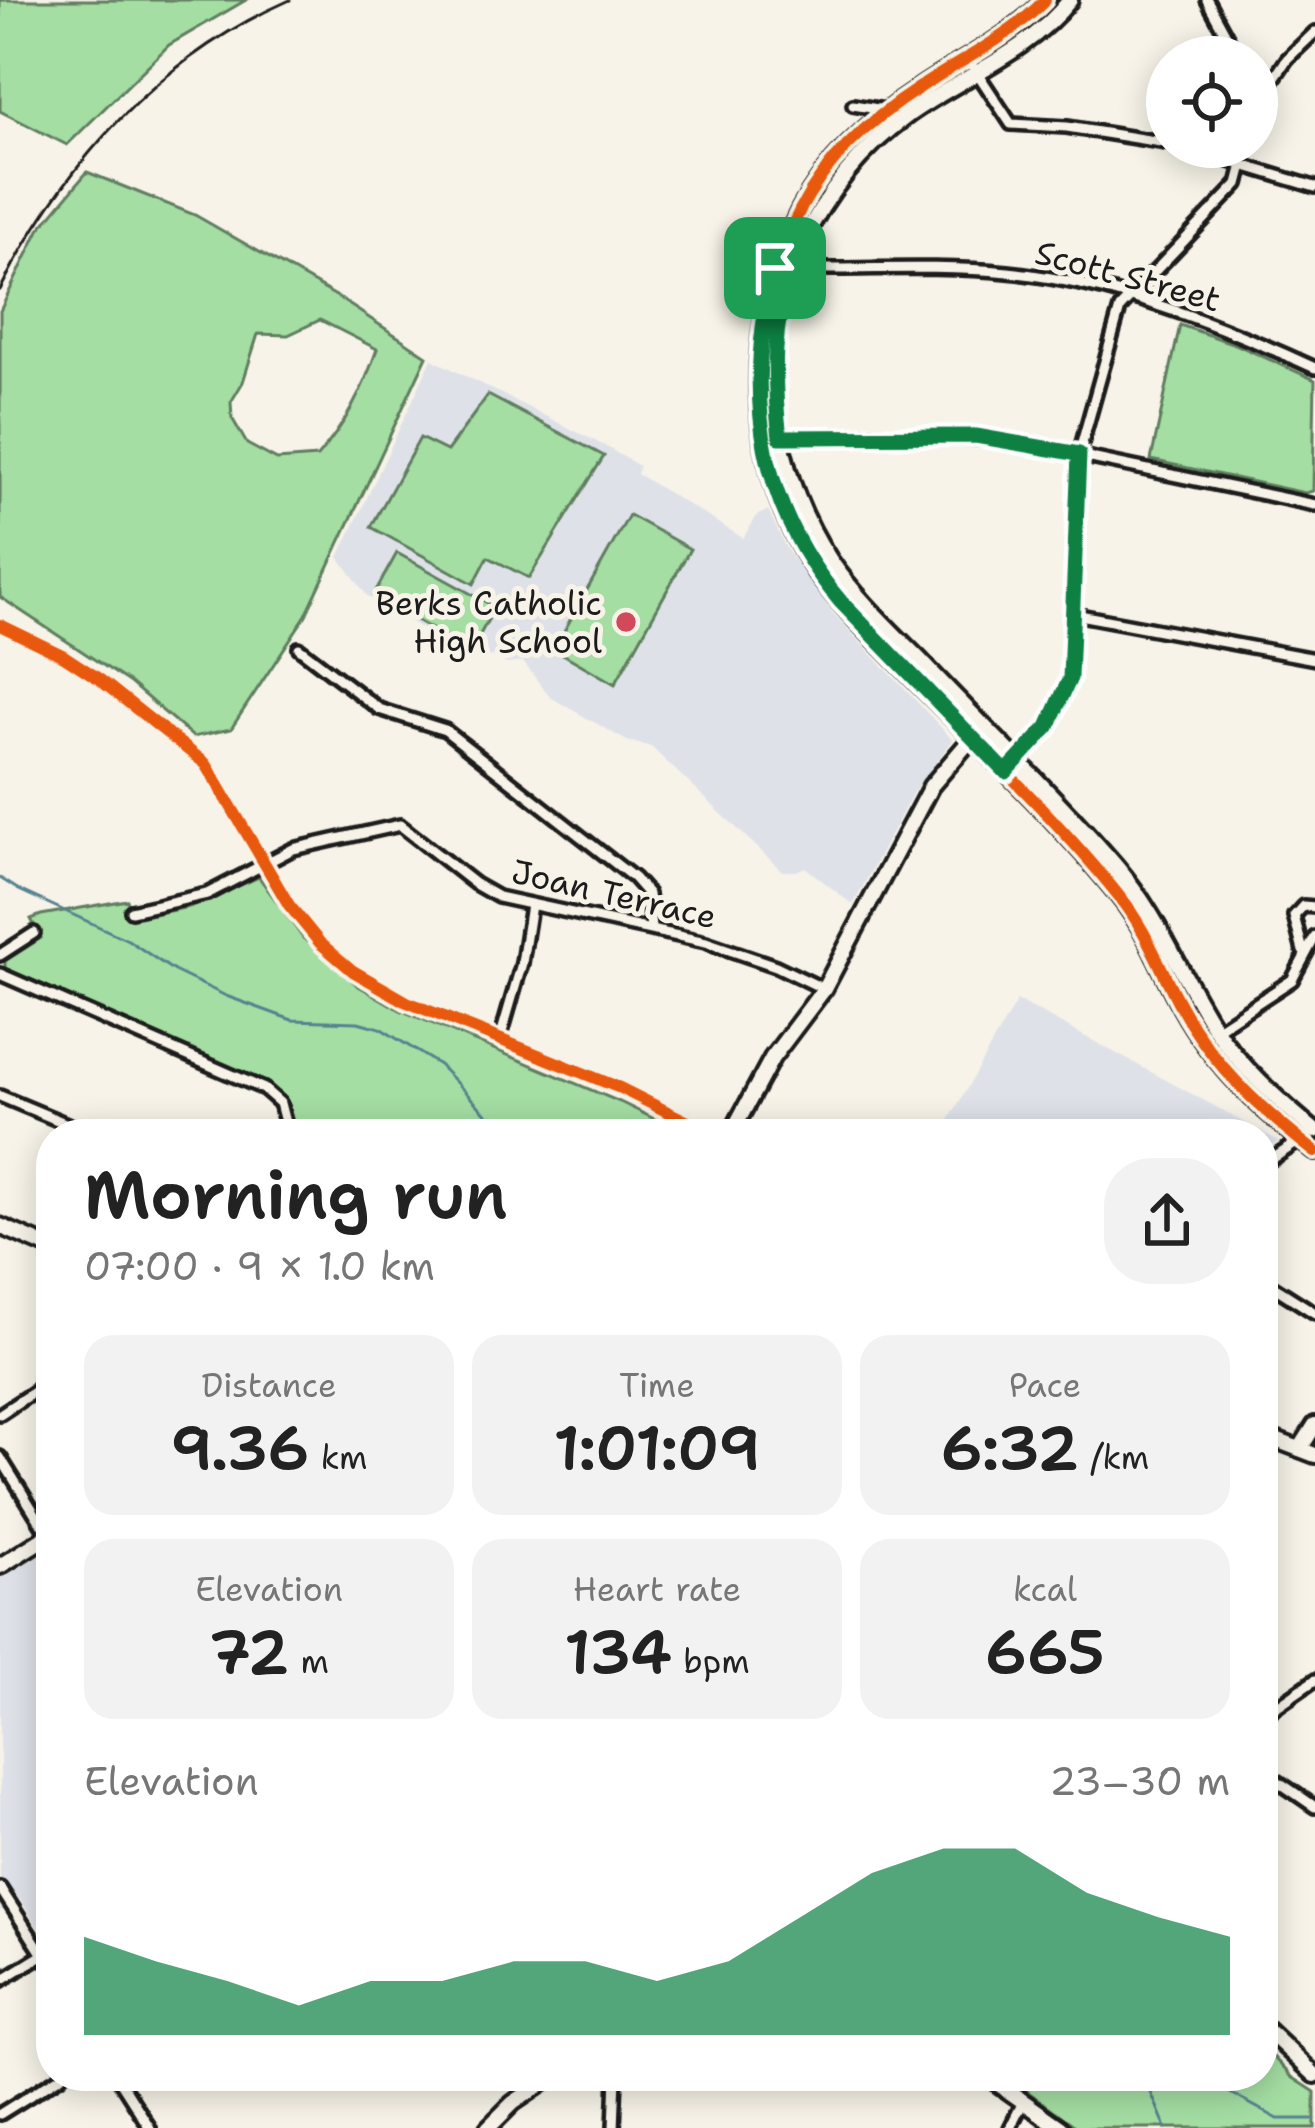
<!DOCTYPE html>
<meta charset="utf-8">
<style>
:root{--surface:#fff;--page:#f2f2f2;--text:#222;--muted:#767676;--accent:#0b8043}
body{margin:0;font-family:"Shantell Sans",sans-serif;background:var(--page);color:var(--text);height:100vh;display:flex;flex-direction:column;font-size:45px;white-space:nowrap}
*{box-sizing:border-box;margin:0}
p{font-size:39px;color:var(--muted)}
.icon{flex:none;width:66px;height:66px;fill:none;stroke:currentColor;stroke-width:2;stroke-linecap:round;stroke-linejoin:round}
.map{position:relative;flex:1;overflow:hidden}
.drawer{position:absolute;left:36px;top:1119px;width:1242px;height:972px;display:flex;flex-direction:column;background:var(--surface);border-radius:48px;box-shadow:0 6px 30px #0003}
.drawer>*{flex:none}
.fabs{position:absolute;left:1146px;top:36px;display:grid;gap:24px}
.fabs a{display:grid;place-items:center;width:132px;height:132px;border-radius:50%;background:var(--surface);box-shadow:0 6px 30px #0003;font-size:60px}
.pin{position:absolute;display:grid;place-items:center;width:102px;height:102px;color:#fff;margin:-51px;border-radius:24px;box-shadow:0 6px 18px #0006}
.round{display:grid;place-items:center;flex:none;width:126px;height:126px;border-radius:48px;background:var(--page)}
.head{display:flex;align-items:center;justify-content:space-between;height:204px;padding:0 48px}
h1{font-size:66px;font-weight:600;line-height:90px}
.stats{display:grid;grid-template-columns:repeat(3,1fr);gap:18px;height:204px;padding:12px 48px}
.stats div{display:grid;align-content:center;border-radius:30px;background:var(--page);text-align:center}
.stats b{font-size:60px;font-weight:600}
.stats small{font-size:33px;font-weight:400}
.stats p{font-size:33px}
.chart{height:336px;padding:24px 48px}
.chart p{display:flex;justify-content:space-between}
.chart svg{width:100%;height:216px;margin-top:12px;fill:var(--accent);opacity:.7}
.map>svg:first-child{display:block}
.built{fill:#dee2e8}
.green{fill:#a4dea3;stroke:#607d60;stroke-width:3;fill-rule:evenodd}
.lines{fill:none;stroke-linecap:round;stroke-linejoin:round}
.stream{stroke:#56838f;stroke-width:3}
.street-casing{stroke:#1c1c1c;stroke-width:18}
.secondary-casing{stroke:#1c1c1c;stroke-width:22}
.street{stroke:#f7f3e8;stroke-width:9}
.secondary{stroke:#f7f3e8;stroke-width:14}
.rail{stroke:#1c1c1c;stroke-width:3}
.cycleway-casing{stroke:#f7f3e8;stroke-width:20}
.cycleway{stroke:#e8590c;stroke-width:12}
.route-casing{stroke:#fff;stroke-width:24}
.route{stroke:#0b8043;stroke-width:15}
.poi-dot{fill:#d1495b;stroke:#f7f3e8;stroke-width:4.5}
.labels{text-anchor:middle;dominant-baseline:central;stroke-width:10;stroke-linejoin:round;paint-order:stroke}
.street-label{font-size:33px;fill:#1c1c1c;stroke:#f7f3e8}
.poi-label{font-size:33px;fill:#1c1c1c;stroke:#f7f3e8;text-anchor:end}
</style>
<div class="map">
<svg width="1315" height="2128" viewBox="0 0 1315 2128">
<rect width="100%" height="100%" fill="#f7f3e8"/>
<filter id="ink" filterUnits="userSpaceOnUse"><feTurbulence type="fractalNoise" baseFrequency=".00833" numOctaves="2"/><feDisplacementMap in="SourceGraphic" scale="24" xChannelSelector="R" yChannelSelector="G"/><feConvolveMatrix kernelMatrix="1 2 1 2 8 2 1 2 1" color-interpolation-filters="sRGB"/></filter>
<g filter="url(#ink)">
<g class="built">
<polygon points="432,359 605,446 639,466 637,474 743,538 757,516 768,510 786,548 832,612 953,740 914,791 853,905 805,867 797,871 782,871 651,747 627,741 550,697 523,662 507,664 493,656 471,658 367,596 339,557"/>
<polygon points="1017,1000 1272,1137 1279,1142 1263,1151 1263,1134 941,1134"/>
<polygon points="51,1540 51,1948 20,1899 0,1911 0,1572"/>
</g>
<g class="green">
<polygon points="0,0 246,0 169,45 67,145 0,111"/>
<path d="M 87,172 L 195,215 L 336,296 L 427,356 L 306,615 L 231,729 L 193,737 L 130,683 L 0,597 L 0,311 L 39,230 ZM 320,320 L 377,349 C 363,390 346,424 317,457 L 277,460 L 247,444 L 232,418 L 231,402 L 243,382 L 258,334 L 288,335 Z"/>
<polygon points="1180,325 1235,344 1315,380 1313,491 1305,493 1151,460"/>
<polygon points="488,395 604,456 529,578 488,557 474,584 371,527 420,438 447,451"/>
<polygon points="629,515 690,549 615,684 554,649"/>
<polygon points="397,553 495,607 471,651 373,596"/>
<path d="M 259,877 L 303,938 L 357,985 L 400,1010 L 620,1102 L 685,1134 L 294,1134 C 294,1109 282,1094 261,1080 L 5,968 L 5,961 L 41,938 L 31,919 L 41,915 L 127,900 L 133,918 L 189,907 Z"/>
<polygon points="1263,2046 1292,2077 1315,2092 1315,2128 1078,2128 1006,2076 1263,2076"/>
</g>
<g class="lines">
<g class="stream">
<polyline points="0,878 19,890 128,940 174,971 226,996 292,1020 358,1022 380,1028 439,1065 506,1134"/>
<polyline points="1144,2076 1166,2128"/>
<polyline points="1199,2076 1278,2119 1315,2119"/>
</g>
<g class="street-casing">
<g id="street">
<polyline points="1207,0 1238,57"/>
<polyline points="974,68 1011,124 1067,127 1167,143"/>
<polyline points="1257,104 1287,59 1315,32"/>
<polyline points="853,105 909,114"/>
<polyline points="1183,147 1315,187"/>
<path d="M 787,269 C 860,270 935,265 1008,272 C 1114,283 1219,324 1315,368"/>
<polyline points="763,438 853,435 1000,439 1315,505"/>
<polyline points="1074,614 1315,659"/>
<polyline points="0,625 64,656 99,679 206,764 289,905 320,943 353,971 407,1002 620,1088 712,1134"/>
<polyline points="299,648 379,709 445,730 634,878 648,894 651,929"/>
<polyline points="1014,765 1048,727 1070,678 1079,454 1120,308 1238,184 1243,165 1237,147"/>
<polyline points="131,911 207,894 293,849 400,825 475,884 498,897 706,942 776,966 824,989"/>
<polyline points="1303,951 1294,916 1303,906 1315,907"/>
<polyline points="0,955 34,933"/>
<polyline points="0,974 264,1089 280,1103 288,1134"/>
<polyline points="1216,1030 1292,980 1315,937"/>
<polyline points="500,1039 522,963 531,905"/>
<polyline points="0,1096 91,1134"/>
<polyline points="1263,1165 1301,1140"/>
<polyline points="1263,1280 1315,1313"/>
<polyline points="0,1414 35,1391 51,1370"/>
<polyline points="0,1457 49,1536"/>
<polyline points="1263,1716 1315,1680"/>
<polyline points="1263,1771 1315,1807"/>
<polyline points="0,1888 51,1967"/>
<polyline points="0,1981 44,1954"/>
<polyline points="117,2076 150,2128"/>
<polyline points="0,2114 61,2076"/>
<polyline points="614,2128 616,2076"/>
<polyline points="1010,2128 1023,2102"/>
</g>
</g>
<g class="secondary-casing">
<g id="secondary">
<path d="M 1045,0 C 1009,38 962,59 919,88 C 871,119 827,159 800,210 C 742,325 742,463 816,572 C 844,611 881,644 914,679 C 984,750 1057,819 1119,896 C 1147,930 1160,969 1181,1007 C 1214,1067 1262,1110 1315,1152"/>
<path d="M 1070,0 C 1027,54 963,76 908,115 C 861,149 825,195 800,247 C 754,346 771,470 830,560 C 855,597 889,629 921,661 C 985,729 1054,794 1115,865 C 1159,916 1179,972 1214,1027 C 1241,1068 1277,1099 1315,1131"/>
<polyline points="731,1134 772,1058 824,989 931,786 978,731"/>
<polyline points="0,1226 51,1248"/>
<polyline points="1263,1435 1315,1455"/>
<polyline points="1300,1449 1315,1425"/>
<polyline points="0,1566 51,1534"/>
<polyline points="1263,2026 1315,2075"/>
<polyline points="987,2076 1061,2128"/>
<polyline points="488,2128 513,2103 553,2076"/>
</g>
</g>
<use href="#street" class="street"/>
<use href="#secondary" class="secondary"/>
<path class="rail" d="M 0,290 C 64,164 158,58 290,0"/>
<g class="cycleway-casing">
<g id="cycleway">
<path d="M 1045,0 C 1009,38 962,59 919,88 C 871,119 827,159 800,210 C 742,325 742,463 816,572 C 844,611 881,644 914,679 C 984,750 1057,819 1119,896 C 1147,930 1160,969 1181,1007 C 1214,1067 1262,1110 1315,1152"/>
<polyline points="0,625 64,656 99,679 206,764 289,905 320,943 353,971 407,1002 620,1088 712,1134"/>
</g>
</g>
<use href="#cycleway" class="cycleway"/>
</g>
</g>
<g class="lines" filter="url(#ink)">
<g class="route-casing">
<path id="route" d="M 775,268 L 791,270 C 772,324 773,381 780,437 L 976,436 L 1079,454 L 1070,678 L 1048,727 L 1006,772 L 841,602 C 757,504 743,390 775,268 Z"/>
</g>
<use href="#route" class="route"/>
</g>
<circle class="poi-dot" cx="626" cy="622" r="12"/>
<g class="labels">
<g class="street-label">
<text transform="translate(1128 276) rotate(15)">Scott Street</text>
<text transform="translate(614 894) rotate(13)">Joan Terrace</text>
</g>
<g class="poi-label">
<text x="602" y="603">Berks Catholic<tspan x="602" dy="38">High School</tspan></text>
</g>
</g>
</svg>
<div class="fabs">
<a><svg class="icon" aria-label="locate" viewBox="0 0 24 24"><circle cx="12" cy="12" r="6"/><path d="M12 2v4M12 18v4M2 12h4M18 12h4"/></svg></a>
</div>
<div class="pin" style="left:775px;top:268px;background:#1e9e55"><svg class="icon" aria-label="arrive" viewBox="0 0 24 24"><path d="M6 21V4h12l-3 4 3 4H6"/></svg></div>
<section class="drawer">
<div class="head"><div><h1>Morning run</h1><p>07:00 · 9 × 1.0 km</p></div><a class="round"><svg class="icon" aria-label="share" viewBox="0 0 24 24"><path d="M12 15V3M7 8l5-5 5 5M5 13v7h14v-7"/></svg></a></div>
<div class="stats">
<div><p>Distance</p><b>9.36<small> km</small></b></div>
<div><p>Time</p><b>1:01:09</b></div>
<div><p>Pace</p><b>6:32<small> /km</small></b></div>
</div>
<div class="stats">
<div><p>Elevation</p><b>72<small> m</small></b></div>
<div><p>Heart rate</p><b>134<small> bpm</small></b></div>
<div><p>kcal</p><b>665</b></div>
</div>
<div class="chart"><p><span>Elevation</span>23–30 m</p>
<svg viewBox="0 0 160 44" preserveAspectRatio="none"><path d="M0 44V24L10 29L20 33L30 38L40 33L50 33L60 29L70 29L80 33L90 29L100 20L110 11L120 6L130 6L140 15L150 20L160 24V44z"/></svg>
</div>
</section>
</div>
